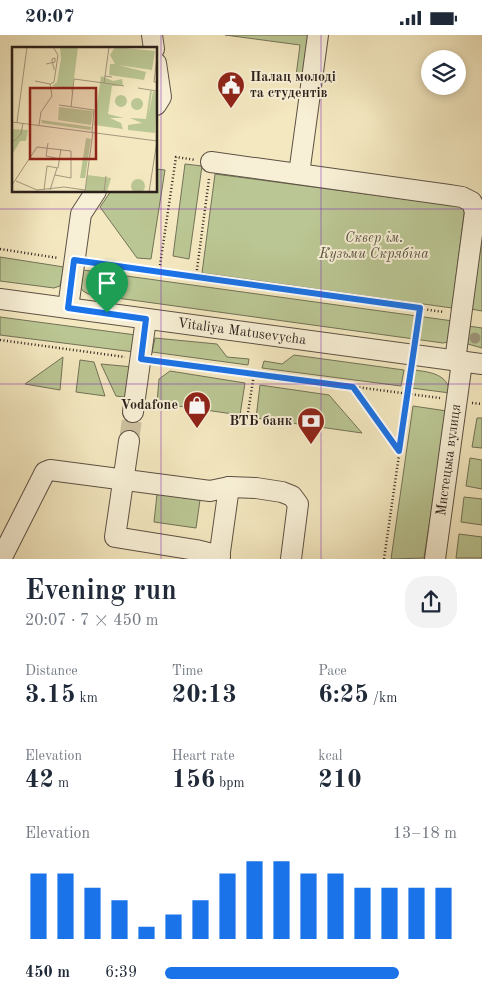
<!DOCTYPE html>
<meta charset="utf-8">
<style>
:root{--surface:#fff;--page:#f2f2f3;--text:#1f2937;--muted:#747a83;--accent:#1a73e8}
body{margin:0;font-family:"Old Standard TT",serif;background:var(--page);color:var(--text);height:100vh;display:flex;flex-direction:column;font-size:19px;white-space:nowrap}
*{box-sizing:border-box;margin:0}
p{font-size:16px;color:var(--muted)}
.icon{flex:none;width:28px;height:28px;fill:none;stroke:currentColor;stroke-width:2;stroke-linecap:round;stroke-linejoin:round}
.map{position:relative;height:524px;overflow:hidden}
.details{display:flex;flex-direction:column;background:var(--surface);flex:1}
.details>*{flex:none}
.buttons{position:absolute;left:421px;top:15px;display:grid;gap:10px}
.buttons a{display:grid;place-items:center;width:45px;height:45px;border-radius:50%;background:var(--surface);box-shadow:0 2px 8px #0003;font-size:25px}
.pin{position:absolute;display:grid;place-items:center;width:42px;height:42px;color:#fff;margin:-51px -21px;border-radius:50% 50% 50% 0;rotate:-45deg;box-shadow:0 0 5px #0007}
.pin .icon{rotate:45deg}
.round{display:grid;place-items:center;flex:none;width:52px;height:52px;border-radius:20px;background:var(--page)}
.overview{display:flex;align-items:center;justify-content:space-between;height:85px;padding:0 25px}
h1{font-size:28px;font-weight:600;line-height:38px}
.metrics{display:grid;grid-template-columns:repeat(3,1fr);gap:8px;height:85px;padding:5px 25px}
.metrics div{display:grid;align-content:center}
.metrics b{font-size:25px;font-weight:600}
.metrics small{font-size:14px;font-weight:400}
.metrics p{font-size:14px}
.chart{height:140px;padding:10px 25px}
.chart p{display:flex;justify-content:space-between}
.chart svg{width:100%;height:90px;margin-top:5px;stroke:var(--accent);stroke-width:6}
ul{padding:0 25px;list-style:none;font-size:16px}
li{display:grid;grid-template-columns:80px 60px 1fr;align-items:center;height:38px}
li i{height:12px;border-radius:6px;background:var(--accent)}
.status{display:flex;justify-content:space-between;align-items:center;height:35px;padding:0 25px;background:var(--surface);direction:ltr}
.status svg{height:14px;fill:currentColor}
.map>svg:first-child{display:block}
.green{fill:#bac693;stroke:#727257}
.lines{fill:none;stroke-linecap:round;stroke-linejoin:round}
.minor-tunnel{stroke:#ccc09f;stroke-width:20;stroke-dasharray:20 10;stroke-linecap:butt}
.minor-casing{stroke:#5d5144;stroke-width:22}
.path{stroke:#2b1f1b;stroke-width:2.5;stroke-dasharray:1 2.5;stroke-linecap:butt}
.minor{stroke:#f8f0d6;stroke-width:20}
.tree{fill:#9d9579}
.route-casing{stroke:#fff;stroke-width:10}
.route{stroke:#1a73e8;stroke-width:6}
.grid{fill:none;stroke:#7b2cbf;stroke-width:1;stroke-opacity:0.55}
.labels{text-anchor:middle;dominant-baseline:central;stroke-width:4;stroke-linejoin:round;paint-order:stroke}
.poi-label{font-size:14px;font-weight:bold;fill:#2b1f1b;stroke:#f8f0d6;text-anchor:end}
.park-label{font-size:14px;font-style:italic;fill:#56513f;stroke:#f8f0d6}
.street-label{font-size:14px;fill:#2b1f1b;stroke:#f8f0d6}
.inset-road{fill:none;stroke:#a4987e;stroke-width:1}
.view{fill:#8f2418;fill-opacity:0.15;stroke:#8f2418;stroke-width:2.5}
.inset-edge{fill:none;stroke:#2b1f1b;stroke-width:2.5}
</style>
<div class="status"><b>20:07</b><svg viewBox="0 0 49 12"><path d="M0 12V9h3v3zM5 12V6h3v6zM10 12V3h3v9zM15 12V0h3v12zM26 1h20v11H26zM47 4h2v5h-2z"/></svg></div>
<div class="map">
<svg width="482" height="524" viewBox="0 0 482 524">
<rect width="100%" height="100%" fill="#f4e8c0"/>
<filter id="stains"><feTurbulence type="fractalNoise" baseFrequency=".004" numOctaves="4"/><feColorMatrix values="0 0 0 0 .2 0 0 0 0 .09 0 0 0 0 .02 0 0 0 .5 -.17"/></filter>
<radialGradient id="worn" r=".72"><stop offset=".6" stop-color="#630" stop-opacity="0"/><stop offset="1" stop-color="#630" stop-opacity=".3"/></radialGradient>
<g class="green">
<polygon points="225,0 313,0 307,42 296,41 300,10"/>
<polygon points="185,129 202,131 189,224 173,221"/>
<polygon points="156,134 165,135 151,224 137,223 100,172 111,156 156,156"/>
<polygon points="215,139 465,172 452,273 202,238"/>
<polygon points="482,197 482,276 471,274"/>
<polygon points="0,222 64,232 60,251 54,253 0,246"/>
<polygon points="83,235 453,286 448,307 443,308 88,259 83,256 81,253"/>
<polygon points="0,282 136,300 134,317 0,300"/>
<polygon points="468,291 482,293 482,313 468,309 466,306"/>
<polygon points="155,303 217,309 227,322 249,324 248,330 152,317"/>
<polygon points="294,320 404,335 401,351 262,333 264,326 282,329"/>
<polygon points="63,322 60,355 25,349"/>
<polygon points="80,325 94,327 105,361 76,357"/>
<polygon points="101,329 133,332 131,363 116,361"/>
<path d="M 414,335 C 430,337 448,339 450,358 L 411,353 Z"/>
<polygon points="170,336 245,348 240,380 157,368 159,344"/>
<polygon points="260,350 329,360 362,398 256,383"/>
<polygon points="413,371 447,376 424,523 391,524"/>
<polygon points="477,383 482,383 482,413 472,412"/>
<polygon points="470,423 482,425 482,454 466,451"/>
<polygon points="157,459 200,465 196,493 154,487"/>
<polygon points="464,462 482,464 482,490 461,487"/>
<polygon points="459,499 482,502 482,523 456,523"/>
</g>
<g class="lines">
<polyline class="minor-tunnel" points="129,406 133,377"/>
<g class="minor-casing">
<g id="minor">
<polyline points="152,0 154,14"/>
<polyline points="156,28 161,62 156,70"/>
<polyline points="211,127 449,160 462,162 472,167 475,177 455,326"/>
<polyline points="299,139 318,0"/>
<path id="s1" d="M 0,264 L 482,329"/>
<polyline points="68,273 81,179 96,156"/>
<polyline points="133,377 146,284"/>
<polyline points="129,406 115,502 196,515 220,521"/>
<polyline points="1,524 45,437 50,435 210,456 229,452 256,453 282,457 292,461 298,469 291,524"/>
<polyline points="219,524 229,452"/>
<path id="s2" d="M 435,524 L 462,327"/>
</g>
</g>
<g class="path">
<polyline points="0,214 58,223"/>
<polyline points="91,228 444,277"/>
<polyline points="159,237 176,122 196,125"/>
<polyline points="196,242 209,144"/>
<polyline points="416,304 420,273"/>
<polyline points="0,305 125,322"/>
<polyline points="158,326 440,363"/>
<polyline points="353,352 399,415"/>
<polyline points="472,368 482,369"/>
<polyline points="247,384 254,339"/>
<polyline points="384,524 411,337"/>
</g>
<use href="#minor" class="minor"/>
</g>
<circle class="tree" cx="475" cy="303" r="5.5"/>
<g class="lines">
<g class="route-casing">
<polygon id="route" points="74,225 420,273 399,416 353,352 141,324 146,284 68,273"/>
</g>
<use href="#route" class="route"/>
</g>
<path class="grid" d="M 161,0 L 161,524M 321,0 L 321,524M 0,174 L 482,174M 0,349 L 482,349"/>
<defs>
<g id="civic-pin" transform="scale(1.4375)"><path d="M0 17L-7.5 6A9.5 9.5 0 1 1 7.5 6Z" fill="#8f2418" stroke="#f8f0d6"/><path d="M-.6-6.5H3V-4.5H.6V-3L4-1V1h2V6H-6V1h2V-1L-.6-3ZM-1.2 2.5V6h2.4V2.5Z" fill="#fff"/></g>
<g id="shop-pin" transform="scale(1.4375)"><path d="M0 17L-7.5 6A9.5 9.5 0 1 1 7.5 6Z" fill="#8f2418" stroke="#f8f0d6"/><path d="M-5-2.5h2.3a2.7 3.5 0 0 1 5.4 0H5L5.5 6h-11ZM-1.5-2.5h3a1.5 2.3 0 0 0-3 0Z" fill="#fff"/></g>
<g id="bank-pin" transform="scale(1.4375)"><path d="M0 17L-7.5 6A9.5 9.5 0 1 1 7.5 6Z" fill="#8f2418" stroke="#f8f0d6"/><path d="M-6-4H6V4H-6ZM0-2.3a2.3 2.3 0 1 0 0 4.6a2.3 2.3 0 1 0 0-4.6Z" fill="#fff"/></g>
</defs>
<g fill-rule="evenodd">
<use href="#civic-pin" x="231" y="50"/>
<use href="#shop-pin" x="197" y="370"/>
<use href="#bank-pin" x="311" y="386"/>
</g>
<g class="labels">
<g class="poi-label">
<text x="250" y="42" text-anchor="start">Палац молоді<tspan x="250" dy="16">та студентів</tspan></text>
<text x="178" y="370">Vodafone</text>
<text x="292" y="386">ВТБ банк</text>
</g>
<g class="park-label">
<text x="374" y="203">Сквер ім.<tspan x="374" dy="16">Кузьми Скрябіна</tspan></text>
</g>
<g class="street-label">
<text stroke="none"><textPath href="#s1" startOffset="244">Vitaliya Matusevycha</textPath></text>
<text stroke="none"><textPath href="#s2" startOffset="100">Мистецька вулиця</textPath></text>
</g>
</g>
<g transform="translate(12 12)">
<rect width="145" height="145" fill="#f4e8c0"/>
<path d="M 48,0 L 66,0 L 60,47 L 59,42 L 40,39 L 45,35 L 49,12 ZM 103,0 L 143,4 L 140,23 L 106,18 L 134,25 L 132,33 L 97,28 L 98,17 L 103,17 L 98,8 ZM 89,29 L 101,34 L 110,32 L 111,39 L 100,39 L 96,67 L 112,71 L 98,71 L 109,76 L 111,82 L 82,78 ZM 128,43 L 140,44 L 136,71 L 141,44 L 145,45 L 143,86 L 116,83 L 116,78 L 130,76 L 118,71 L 134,72 L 138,44 ZM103 54a6 6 0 1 1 12 0a6 6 0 1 1-12 0ZM119 57a6 6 0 1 1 12 0a6 6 0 1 1-12 0ZM 47,60 L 81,64 L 79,78 L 46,73 ZM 29,73 L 80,80 L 78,83 L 30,76 ZM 0,82 L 16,83 L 14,94 L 8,94 L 0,108 ZM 74,91 L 79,92 L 73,131 L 68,131 ZM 75,128 L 99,131 L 95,145 L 73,145 ZM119 139a7 7 0 1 1 14 0a7 7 0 1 1-14 0Z" fill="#bac693"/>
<path class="inset-road" d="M 97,0 L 93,29 L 100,30M 145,10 L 142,35 L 145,35M 34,17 L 43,15 L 43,11 L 40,12 L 40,15 L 41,17 L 41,19 L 42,20 L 42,23M 23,34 L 38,37M 92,36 L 112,39M 126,41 L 145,44M 47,58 L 82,63 L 80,85M 59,60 L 62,32 L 92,36 L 93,29M 0,75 L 145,94M 5,75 L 15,0M 27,78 L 29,65 L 40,49 L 38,37 L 42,35 L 46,8 L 41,0M 0,96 L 9,87 L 11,76M 36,96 L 34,109 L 48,112M 4,134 L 25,143 L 52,140 L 73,143M 0,138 L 25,100 L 59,104 L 59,131 L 43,128M 32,143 L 35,119 L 46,121 L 49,102M 38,143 L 45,121M 73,144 L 81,85M 92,145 L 94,129M 137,145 L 145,94"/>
<path class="view" d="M 18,41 L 84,41 L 84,112 L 18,112 Z"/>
<rect width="145" height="145" class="inset-edge"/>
</g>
<rect width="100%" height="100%" filter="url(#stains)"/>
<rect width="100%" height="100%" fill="url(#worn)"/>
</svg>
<div class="buttons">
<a><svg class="icon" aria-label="layers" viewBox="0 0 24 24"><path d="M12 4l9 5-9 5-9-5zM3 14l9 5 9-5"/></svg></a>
</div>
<div class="pin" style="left:107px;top:278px;background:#1e9e55"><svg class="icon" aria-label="arrive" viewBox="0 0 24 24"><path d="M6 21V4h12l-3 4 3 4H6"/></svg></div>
</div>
<section class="details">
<div class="overview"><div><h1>Evening run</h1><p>20:07 · 7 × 450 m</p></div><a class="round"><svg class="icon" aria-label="share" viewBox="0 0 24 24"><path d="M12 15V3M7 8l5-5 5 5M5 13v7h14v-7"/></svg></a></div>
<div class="metrics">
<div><p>Distance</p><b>3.15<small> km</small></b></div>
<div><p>Time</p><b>20:13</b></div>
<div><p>Pace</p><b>6:25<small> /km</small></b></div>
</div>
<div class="metrics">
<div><p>Elevation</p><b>42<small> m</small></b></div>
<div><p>Heart rate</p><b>156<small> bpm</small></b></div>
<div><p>kcal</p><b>210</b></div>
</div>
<div class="chart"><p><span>Elevation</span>13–18 m</p>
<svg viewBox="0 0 160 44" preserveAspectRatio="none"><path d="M5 44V12M15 44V12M25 44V19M35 44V25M45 44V38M55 44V32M65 44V25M75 44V12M85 44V6M95 44V6M105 44V12M115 44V12M125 44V19M135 44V19M145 44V19M155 44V19"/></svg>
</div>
<ul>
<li><b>450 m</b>6:39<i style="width:80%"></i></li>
</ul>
</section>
